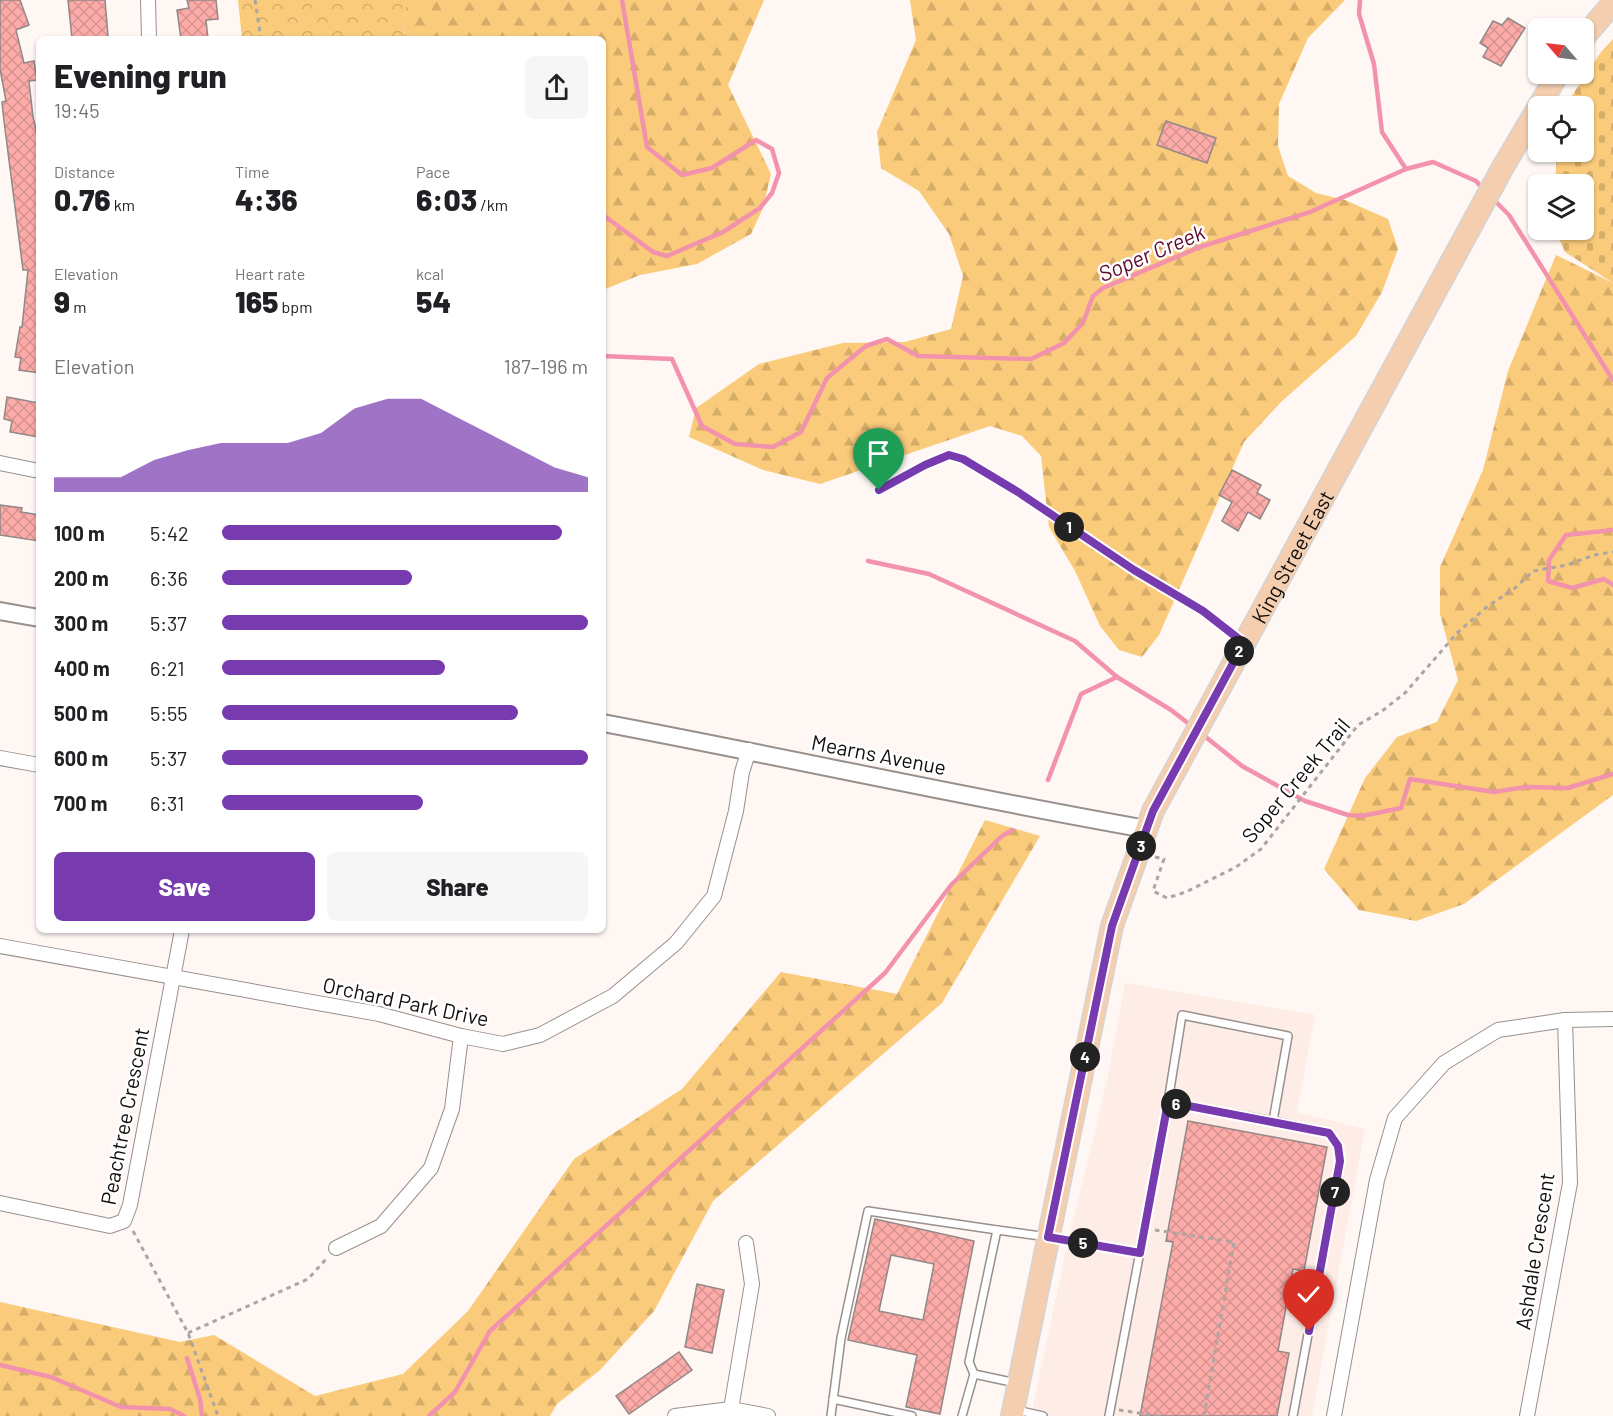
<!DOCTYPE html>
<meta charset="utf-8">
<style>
:root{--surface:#fff;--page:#f6f6f6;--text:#202124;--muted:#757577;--accent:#773aaf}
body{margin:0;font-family:Barlow,sans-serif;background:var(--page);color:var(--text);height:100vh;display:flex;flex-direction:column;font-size:22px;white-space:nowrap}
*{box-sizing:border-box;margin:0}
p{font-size:20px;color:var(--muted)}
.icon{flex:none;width:33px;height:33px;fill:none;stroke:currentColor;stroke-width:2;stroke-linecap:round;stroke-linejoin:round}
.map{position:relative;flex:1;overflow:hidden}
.details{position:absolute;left:36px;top:36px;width:570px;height:897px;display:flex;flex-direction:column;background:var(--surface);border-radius:9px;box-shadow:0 2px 4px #0004}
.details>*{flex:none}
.needle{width:39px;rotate:298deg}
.buttons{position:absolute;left:1528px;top:18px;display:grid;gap:12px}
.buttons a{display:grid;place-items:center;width:66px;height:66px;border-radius:9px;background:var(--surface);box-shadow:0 2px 4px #0004;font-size:30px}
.pin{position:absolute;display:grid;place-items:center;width:51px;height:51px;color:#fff;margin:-62px -26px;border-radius:50% 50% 50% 0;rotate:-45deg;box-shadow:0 0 6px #0007}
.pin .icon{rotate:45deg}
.km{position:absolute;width:30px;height:30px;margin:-15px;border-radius:50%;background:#222;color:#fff;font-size:16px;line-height:30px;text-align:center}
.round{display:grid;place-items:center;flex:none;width:63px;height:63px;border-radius:9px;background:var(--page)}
.headline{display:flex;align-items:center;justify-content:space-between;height:102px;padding:0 18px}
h1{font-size:33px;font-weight:800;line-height:45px}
.figures{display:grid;grid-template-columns:repeat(3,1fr);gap:9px;height:102px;padding:6px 18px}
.figures div{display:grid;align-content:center}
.figures b{font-size:30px;font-weight:800}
.figures small{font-size:16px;font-weight:400}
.figures p{font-size:16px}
.chart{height:168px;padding:12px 18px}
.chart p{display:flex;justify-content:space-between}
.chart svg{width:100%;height:108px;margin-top:6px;fill:var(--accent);opacity:.7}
.action{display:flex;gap:12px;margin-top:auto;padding:12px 18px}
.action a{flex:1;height:69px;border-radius:9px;background:var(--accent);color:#fff;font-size:24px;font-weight:800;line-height:69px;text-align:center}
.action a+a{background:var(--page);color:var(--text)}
ul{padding:0 18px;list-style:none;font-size:20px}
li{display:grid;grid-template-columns:96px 72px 1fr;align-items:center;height:45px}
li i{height:15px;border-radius:8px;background:var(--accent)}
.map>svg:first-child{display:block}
.built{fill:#feece6}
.forest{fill:url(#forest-firs)}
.cemetery{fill:url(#cemetery-stones)}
.park{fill:url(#park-crowns)}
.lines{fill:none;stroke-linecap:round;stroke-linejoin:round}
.stream{stroke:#f392ad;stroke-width:4.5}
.building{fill:url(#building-cross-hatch);stroke:#918887;stroke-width:1.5;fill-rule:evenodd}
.service-casing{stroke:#98908d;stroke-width:10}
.minor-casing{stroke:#98908d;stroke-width:16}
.tertiary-casing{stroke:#98908d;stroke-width:20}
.primary-casing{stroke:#d4d4d3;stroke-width:24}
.path{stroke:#aba5a3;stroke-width:3;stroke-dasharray:4.5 4.5;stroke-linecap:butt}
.service{stroke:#fff;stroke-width:7}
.minor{stroke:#fff;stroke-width:14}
.tertiary{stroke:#fff;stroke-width:16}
.primary{stroke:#f4ceaf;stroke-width:21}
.route-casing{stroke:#fff;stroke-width:12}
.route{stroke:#773aaf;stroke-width:8}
.labels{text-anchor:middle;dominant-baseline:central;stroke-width:5;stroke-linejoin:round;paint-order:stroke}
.street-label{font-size:21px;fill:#110e0d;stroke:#fff}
.water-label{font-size:22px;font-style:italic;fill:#5f082e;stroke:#fff}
</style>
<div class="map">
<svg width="1613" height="1416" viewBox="0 0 1613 1416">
<defs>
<pattern id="forest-firs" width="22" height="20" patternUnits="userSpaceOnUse" patternTransform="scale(1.5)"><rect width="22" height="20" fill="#facb7b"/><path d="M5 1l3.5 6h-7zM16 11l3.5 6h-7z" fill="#d5ad69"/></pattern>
<pattern id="cemetery-stones" width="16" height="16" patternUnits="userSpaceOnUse" patternTransform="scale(1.5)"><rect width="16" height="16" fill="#facb7b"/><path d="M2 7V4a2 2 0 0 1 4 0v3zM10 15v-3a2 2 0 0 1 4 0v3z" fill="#d5ad69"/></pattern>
<pattern id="park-crowns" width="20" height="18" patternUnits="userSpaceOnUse" patternTransform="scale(1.5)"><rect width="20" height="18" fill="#facb7b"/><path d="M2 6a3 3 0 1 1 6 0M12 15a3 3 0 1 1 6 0" fill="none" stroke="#d5ad69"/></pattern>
<pattern id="building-cross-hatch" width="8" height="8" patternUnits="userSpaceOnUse" patternTransform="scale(1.5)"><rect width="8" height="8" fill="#fcaba8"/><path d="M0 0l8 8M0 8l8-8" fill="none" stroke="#d7928f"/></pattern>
</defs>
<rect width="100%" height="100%" fill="#fef7f4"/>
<polygon class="built" points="1125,983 1315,1015 1297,1112 1365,1129 1312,1416 1031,1416 1065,1255 1107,1081"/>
<g class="forest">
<polygon points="406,0 764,0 728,85 771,174 763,208 751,234 697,264 640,275 603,290 603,39 404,39"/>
<polygon points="910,0 1345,0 1308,38 1279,104 1278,146 1288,176 1316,193 1345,200 1388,219 1398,249 1382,292 1356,336 1282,401 1244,442 1159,635 1142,657 1119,650 1100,626 1075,571 1049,527 1041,456 1022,436 990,426 820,484 763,470 689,437 696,408 759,364 843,343 905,342 951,329 963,276 949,234 919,191 881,168 877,132 916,40"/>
<polygon points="1556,255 1613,283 1613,795 1464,904 1416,921 1359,910 1324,869 1365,778 1397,737 1437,722 1458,680 1440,614 1440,567 1483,470 1508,371"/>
<polygon points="985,820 1040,836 942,1003 713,1201 654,1311 600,1370 557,1404 550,1416 0,1416 0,1302 180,1342 214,1335 315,1396 403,1374 468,1311 574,1159 682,1089 781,972 897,994"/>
</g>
<polygon class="cemetery" points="1613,39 1613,283 1565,252 1555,230 1584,230 1584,184 1555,184 1557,152 1584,152 1584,106 1565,106 1601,52"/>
<polygon class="park" points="238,0 406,0 404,39 242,39"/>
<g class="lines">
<g class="stream">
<polyline points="1360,0 1359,14 1374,64 1382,132 1406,169"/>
<polyline points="1492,198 1509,215 1613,380"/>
<polyline points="603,215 653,252 667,256 723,232 760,208 772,193 779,173 772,149 756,140 712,168 682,175 647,147 622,0"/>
<polyline points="603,356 672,359 702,426 735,444 773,447 801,432 827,378 866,346 887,339 918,356 1031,359 1064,343 1083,323 1093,296 1103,288 1200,247 1310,212 1406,169 1433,162 1476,181 1484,190"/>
<polyline points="1613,530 1566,535 1549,560 1548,581 1572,588 1604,579 1613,585"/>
<polyline points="868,561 929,574 1075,641 1117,677 1171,710 1193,727"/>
<polyline points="1202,734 1242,766 1305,801 1348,815 1362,816 1401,808 1410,779 1494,792 1526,787 1568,788 1613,774"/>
<polyline points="1048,780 1081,694 1117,677"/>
<polyline points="187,1358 200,1399 202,1416"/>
<polyline points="0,1365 51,1377 121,1407 170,1409 184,1416"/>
<polyline points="429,1416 455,1392 490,1331 885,973 951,885 1002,836 1012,830"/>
</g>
</g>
<g class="building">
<polygon points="0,0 20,0 29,25 16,30 24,63 34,61 37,80 29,81 33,117 39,142 39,373 19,370 21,358 15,357 20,327 22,327 28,270 23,270 4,121 2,102 6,101 0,69"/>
<polygon points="68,0 105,0 108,36 106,37 106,39 72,39"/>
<polygon points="187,0 216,0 218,19 206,20 208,39 181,39 177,10 189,8"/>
<polygon points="1508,18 1525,28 1501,66 1483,57 1488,48 1480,43 1493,21 1502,25"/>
<polygon points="1166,121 1216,138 1207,163 1157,145"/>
<polygon points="7,397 39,403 39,437 10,432 12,421 4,419"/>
<polygon points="1232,470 1261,485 1257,493 1270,500 1260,519 1248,512 1238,531 1222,521 1232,502 1219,495"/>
<polygon points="0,505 22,508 21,512 39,515 39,541 0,535"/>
<polygon points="1188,1121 1327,1147 1304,1271 1293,1269 1278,1351 1289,1353 1277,1416 1140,1416 1173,1242 1166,1241"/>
<path d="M 875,1219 L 974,1241 L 940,1414 L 906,1407 L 917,1355 L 848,1340 ZM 891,1255 L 934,1264 L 923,1320 L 879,1311 Z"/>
<polygon points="697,1284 724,1290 712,1353 685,1347"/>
<polygon points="679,1352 692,1370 629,1414 616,1396"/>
</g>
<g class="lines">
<g class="service-casing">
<g id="service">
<polyline points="879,490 925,465 949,455 964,459 1018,492 1134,570 1203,611 1242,641"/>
<polyline points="1168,1102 1273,1121"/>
<polyline points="974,1374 1016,1383"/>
<polyline points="833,1399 912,1416"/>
<polyline points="1017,1410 1043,1416"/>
<polyline points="831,1416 841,1338 868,1211 997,1230"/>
<polyline points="962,1416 974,1374 969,1362 997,1230 1048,1237 1140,1253"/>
<polyline points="1109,1416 1166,1114 1182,1015 1288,1036 1273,1121 1329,1133 1338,1146 1340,1161 1293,1416"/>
</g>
</g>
<g class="minor-casing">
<g id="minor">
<polyline points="148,0 149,39"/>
<polyline points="0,463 39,471"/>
<polyline points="0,758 39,765"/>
<polyline points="0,946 379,1014 461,1036 503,1044 540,1035 613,996 676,943 714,896 736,811 742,772 749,750"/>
<polyline points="0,1203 110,1226 124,1221 130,1205 182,930"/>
<polyline points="336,1248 381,1226 431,1168 452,1109 461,1036"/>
<polyline points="731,1409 752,1284 746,1243"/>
<polyline points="675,1416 731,1409 768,1416"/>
<polyline points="1334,1416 1377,1180 1395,1118 1444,1063 1498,1030 1565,1020 1613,1019"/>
<polyline points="1527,1416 1570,1183 1565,1020"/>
</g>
</g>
<g class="tertiary-casing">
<g id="tertiary">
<polyline points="0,611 39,618"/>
<path d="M 603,723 C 784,757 964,797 1146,829"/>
</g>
</g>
<g class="primary-casing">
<g id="primary">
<polyline points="1584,37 1613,3"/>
<path id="s1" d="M 1012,1416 L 1112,926 L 1153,811 L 1503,167 L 1558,74"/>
</g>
</g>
<g class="path">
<polyline points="255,0 261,39"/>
<polyline points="1155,857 1164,859 1153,891 1167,898 1186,892 1236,867 1261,849 1358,725 1382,711 1405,693 1458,632 1488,606 1515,588 1533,571 1567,565 1594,555 1613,552"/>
<polyline points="1155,1230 1234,1242 1204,1416"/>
<polyline points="133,1231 188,1333 218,1416"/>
<polyline points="188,1333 308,1279 327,1258"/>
<polyline points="1119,1410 1159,1416"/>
</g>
<use href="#service" class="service"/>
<use href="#minor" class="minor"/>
<use href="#tertiary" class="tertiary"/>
<use href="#primary" class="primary"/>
</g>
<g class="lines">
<g class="route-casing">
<polyline id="route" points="879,490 925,465 949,455 963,459 1018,492 1134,570 1203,611 1244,643 1153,811 1112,926 1048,1237 1140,1253 1168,1102 1329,1133 1338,1146 1340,1161 1309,1331"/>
</g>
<use href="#route" class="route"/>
</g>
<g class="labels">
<g class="street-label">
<text stroke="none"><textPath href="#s1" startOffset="912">King Street East</textPath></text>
<text transform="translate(879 754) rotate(11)">Mearns Avenue</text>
<text transform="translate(1295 780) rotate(-50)">Soper Creek Trail</text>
<text transform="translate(406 1001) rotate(12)">Orchard Park Drive</text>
<text transform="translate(124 1116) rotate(-79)">Peachtree Crescent</text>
<text transform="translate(1534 1251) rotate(-81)">Ashdale Crescent</text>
</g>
<g class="water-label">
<text transform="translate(1151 252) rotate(-23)">Soper Creek</text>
</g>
</g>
</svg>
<div class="buttons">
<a><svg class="needle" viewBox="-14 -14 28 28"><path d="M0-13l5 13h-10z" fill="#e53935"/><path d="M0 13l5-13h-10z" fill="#757577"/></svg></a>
<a><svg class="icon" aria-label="locate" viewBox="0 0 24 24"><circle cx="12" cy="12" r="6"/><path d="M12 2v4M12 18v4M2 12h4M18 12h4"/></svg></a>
<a><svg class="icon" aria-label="layers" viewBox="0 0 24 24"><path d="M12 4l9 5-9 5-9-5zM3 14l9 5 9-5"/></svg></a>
</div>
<div class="pin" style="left:879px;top:490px;background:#1e9e55"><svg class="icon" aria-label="arrive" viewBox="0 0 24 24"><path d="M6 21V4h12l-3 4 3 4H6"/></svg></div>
<div class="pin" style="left:1309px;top:1331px;background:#d93025"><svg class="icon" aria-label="check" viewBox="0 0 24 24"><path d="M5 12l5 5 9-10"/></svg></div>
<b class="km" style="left:1069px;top:527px">1</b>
<b class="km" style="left:1239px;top:651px">2</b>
<b class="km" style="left:1141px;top:846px">3</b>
<b class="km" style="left:1085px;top:1057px">4</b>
<b class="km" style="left:1083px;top:1243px">5</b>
<b class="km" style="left:1176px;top:1104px">6</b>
<b class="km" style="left:1335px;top:1192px">7</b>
<section class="details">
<div class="headline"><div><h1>Evening run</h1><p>19:45</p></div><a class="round"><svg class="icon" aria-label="share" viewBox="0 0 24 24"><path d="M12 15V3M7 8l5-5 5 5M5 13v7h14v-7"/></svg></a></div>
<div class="figures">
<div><p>Distance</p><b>0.76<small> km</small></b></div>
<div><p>Time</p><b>4:36</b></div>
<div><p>Pace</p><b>6:03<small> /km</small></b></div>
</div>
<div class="figures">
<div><p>Elevation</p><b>9<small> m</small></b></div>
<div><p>Heart rate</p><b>165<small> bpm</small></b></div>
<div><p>kcal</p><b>54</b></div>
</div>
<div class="chart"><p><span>Elevation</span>187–196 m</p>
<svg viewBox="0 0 160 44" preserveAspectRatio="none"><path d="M0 44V38L10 38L20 38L30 31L40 27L50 24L60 24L70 24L80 20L90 10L100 6L110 6L120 13L130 20L140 27L150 34L160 38V44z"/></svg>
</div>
<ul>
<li><b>100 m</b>5:42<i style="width:93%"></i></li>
<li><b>200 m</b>6:36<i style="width:52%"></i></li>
<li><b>300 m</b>5:37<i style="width:100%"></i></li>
<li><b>400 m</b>6:21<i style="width:61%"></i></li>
<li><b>500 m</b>5:55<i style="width:81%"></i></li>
<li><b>600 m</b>5:37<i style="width:100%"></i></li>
<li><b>700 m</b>6:31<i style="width:55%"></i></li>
</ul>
<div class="action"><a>Save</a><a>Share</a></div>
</section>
</div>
